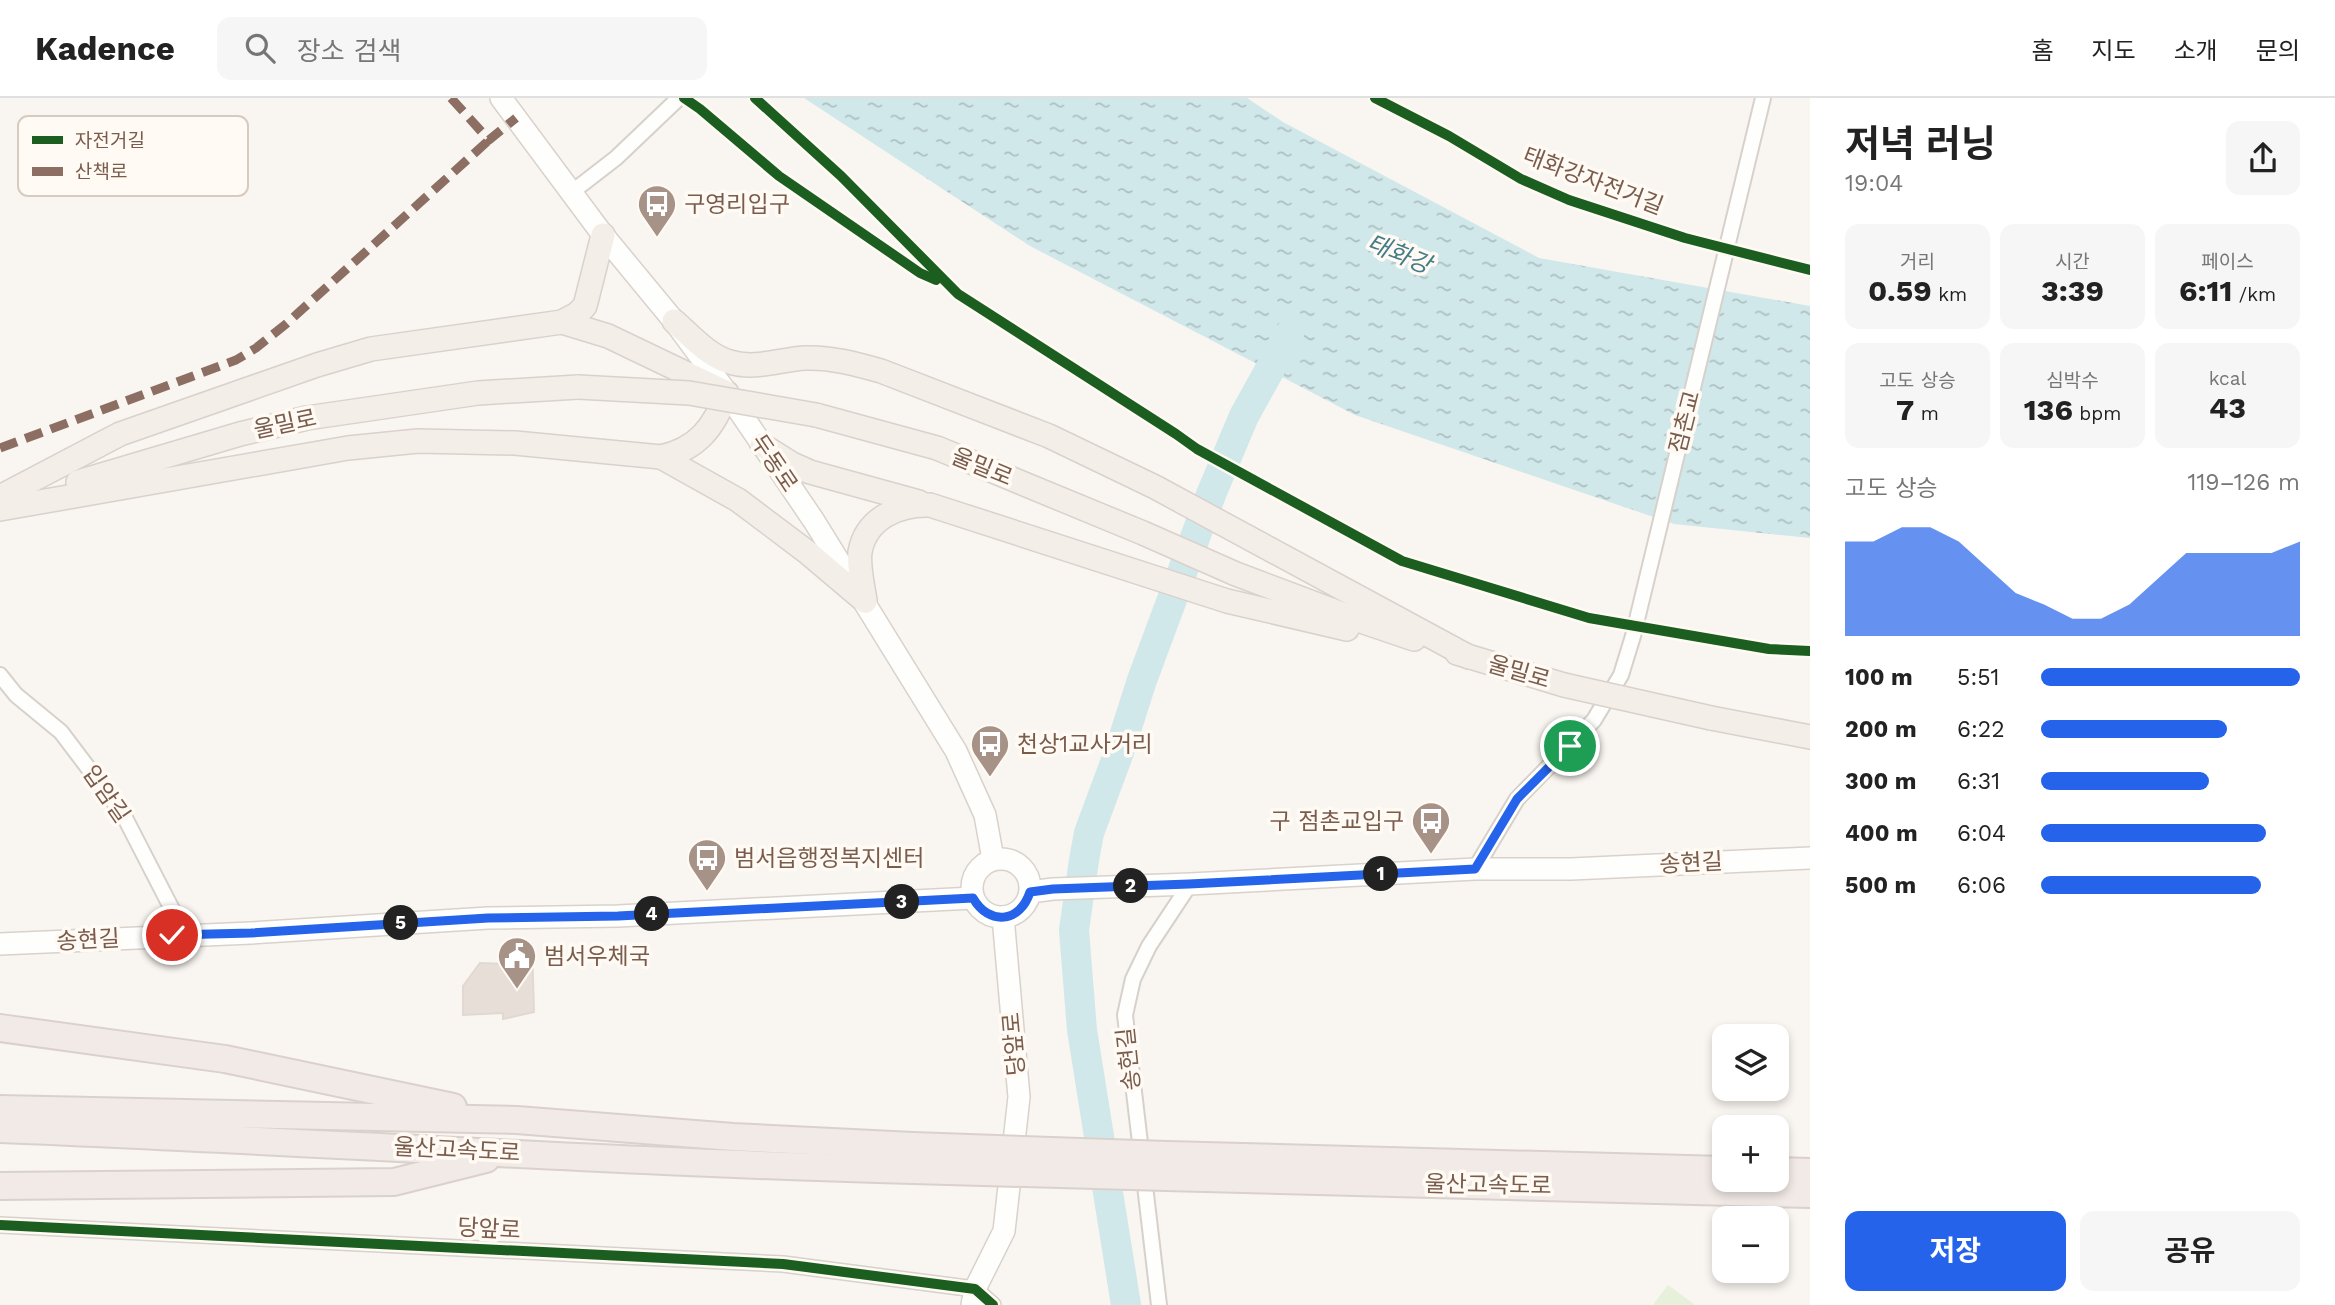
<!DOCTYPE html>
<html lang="ko">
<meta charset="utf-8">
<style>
:root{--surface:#fff;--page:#f6f6f6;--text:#222;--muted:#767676;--line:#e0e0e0;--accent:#2563eb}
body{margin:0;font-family:"Work Sans","Noto Sans KR",sans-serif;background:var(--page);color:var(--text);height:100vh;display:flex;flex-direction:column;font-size:26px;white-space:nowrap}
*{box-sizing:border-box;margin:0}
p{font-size:23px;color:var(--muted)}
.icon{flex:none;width:38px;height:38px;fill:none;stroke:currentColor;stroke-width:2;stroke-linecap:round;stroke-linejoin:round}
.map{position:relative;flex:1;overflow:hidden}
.sheet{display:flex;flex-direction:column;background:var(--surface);width:525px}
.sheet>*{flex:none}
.fabs{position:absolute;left:1712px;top:926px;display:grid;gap:14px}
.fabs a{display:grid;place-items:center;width:77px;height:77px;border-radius:14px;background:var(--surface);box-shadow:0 4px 10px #0003;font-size:35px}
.pin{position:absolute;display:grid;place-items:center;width:60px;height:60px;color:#fff;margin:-30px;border:4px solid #fff;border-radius:50%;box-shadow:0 2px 7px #0007}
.km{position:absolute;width:35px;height:35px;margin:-18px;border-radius:50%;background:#222;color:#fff;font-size:19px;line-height:35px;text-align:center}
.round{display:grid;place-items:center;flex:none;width:74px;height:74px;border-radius:14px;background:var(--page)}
.head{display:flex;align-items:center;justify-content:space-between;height:119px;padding:0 35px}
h1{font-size:38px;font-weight:700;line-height:52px}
.figures{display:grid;grid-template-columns:repeat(3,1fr);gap:10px;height:119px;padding:7px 35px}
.figures div{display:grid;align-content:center;border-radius:14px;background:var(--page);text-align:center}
.figures b{font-size:30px;font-weight:700}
.figures small{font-size:19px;font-weight:400}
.figures p{font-size:19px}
.chart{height:196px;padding:14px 35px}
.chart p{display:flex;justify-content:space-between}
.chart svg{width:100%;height:126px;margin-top:7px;fill:var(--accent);opacity:.7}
.primary-button{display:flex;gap:14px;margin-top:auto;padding:14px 35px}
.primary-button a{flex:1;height:80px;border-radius:14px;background:var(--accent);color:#fff;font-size:28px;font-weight:700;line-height:80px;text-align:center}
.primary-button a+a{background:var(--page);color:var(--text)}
ul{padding:0 35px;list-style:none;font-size:23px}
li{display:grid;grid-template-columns:112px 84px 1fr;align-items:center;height:52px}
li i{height:18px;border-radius:9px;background:var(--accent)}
header{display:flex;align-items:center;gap:42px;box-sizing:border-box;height:98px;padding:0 35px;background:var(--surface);border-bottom:2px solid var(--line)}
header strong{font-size:33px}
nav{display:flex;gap:38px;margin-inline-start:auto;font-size:24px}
.search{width:490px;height:63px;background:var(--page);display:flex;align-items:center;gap:18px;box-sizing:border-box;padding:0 24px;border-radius:14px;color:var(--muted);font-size:26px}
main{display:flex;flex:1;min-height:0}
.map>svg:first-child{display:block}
.green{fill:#e7f0db}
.water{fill:url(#water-ripples)}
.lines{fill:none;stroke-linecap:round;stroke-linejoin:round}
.river{stroke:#d0e8ea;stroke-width:30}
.building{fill:#e6ded7;stroke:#e2d8d2;stroke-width:2}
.street-casing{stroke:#d7d1cb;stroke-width:18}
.secondary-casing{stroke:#d9d2cb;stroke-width:24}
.primary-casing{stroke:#dad1cc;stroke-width:26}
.highway-casing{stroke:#dad1cc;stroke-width:30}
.street{stroke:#fefefd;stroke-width:14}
.secondary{stroke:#fefefd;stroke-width:21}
.primary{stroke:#f3eee8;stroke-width:23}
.highway{stroke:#f2eae7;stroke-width:26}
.primary-bridge-casing{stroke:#dad1cc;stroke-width:26;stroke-linecap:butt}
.highway-bridge-casing{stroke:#dad1cc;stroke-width:30;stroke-linecap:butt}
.primary-bridge{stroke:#f3eee8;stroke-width:23}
.highway-bridge{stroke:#f2eae7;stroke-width:26}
.quiet{stroke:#8d6e63;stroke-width:9;stroke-dasharray:18 9;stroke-linecap:butt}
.cycleway-casing{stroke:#fffaf3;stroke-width:15}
.cycleway{stroke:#1b5e20;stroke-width:10}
.route-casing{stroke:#fff;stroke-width:14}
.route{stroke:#2563eb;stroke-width:9}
.labels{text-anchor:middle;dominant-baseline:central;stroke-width:7;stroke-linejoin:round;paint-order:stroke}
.street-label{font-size:23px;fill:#7a5c4d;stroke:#fffaf3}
.poi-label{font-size:23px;fill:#7a5c4d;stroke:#fffaf3;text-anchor:start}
.water-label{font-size:24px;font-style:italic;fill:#437c86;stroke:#fffaf3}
.key{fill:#fffaf3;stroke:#d7cbc1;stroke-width:2}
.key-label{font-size:19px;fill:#7a5c4d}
</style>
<header>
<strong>Kadence</strong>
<div class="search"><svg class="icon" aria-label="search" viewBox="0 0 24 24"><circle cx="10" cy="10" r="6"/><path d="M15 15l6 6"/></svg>장소 검색</div>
<nav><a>홈</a><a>지도</a><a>소개</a><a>문의</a></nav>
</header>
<main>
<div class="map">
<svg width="1810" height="1207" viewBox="0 0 1810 1207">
<defs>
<pattern id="water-ripples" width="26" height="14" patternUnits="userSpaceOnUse" patternTransform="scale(1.75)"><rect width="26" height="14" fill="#d0e8ea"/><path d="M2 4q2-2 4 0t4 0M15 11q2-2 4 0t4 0" fill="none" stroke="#aebfc0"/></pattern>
</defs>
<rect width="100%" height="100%" fill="#f9f5f0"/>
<polygon class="green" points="1668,1187 1695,1207 1653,1207"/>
<polygon class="water" points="804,0 1247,0 1283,24 1539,160 1810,208 1810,440 1674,426 1355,317 1030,148"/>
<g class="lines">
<polyline class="river" points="1126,1207 1082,932 1074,832 1084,762 1089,735 1119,654 1142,582 1212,394 1244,318 1289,237"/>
</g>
<polygon class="building" points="532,846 534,914 503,921 503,915 463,917 463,888 480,865 506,866 505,849"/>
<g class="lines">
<g class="street-casing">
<g id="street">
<polyline points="572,94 616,60 679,0"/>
<polyline points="0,577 16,597 61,634 123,716 176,819 183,837"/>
<polyline points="1475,771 1517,701 1594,622 1621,577 1633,538 1763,0"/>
<polyline points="0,1127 783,1166 975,1191 993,1207"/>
<polyline points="1159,1207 1125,917 1133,881 1149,848 1190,786"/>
</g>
</g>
<g class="secondary-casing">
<g id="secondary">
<polyline points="501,0 603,137 674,223 727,295 814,423 956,653 985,717 993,761"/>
<circle cx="1001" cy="790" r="29"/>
<polyline points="1030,794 1053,791 1190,786 1475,771 1571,771 1810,760"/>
<polyline points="0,846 251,835 488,820 618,818 973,800"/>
<polyline points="972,1207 975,1191 1004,1133 1019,999 1003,819"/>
</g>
</g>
<g class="primary-casing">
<g id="primary">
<path d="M 674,223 C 690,237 708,258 730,264 C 755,272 781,261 806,260 C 831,259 856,266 881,273 L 1049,338 L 1155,389 L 1469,559"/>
<polyline points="816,317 937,350 1143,435 1236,476 1358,522 1414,541"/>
<polyline points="762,347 792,366 810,374 919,404"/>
<polyline points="661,359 738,402 807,454 865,503"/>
<polyline points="78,384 240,336 307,320 478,295 578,289"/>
<polyline points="0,399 120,336 317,267 371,251 562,224 577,216 585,208 603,137"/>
<path d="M 0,411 L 348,350 L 418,343 L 515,345 L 661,359 C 698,351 714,329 727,295 L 608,238 L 562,224"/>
<path d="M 865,503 C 863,488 858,469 860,454 C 866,420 899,406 930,407 L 1227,503 L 1347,531"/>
<polyline points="1457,555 1564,587"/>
<polyline points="1711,620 1810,639"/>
</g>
</g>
<g class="highway-casing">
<g id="highway">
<polyline points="0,930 225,961 453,1009"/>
<polyline points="0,1011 517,1022 733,1039 913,1048"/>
<path d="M 0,1031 C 305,1043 609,1064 913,1072"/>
<polyline points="1167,1057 1724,1072"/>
<polyline points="1776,1073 1810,1074"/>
<polyline points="1166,1079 1810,1096"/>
<polyline points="0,1088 394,1084 486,1061"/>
</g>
</g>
<use href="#street" class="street"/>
<use href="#secondary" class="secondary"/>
<use href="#primary" class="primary"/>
<use href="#highway" class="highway"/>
<g class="primary-bridge-casing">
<g id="primary-bridge">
<polyline points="578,289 689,295 816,317"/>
<polyline points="1564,587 1711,620"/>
</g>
</g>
<g class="highway-bridge-casing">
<g id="highway-bridge">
<polyline points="913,1048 1167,1057"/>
<polyline points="913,1072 1166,1079"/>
</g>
</g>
<use href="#primary-bridge" class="primary-bridge"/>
<use href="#highway-bridge" class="highway-bridge"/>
<g class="quiet">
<polyline points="451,0 489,42 516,20"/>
<polyline points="0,350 236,262 256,250 286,226 489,42"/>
</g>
<g class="cycleway-casing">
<g id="cycleway">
<polyline points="684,0 700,11 779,78 920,175 936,182"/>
<polyline points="755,0 841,78 958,196 1176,336 1197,351 1402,463 1589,520 1769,551 1810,553"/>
<polyline points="1375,0 1449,38 1521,81 1569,102 1685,140 1810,172"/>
<polyline points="0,1127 783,1166 975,1191 993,1207"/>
</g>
</g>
<use href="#cycleway" class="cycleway"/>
</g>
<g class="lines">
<g class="route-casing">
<path id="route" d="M 172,837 L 251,835 L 488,820 L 618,818 L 973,800 C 989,828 1020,825 1030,794 L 1053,791 L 1189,786 L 1475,771 L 1517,701 L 1570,648"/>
</g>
<use href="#route" class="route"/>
</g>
<defs>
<g id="bus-pin" transform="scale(2.0125)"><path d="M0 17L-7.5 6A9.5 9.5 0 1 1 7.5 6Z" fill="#a69286" stroke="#fffaf3"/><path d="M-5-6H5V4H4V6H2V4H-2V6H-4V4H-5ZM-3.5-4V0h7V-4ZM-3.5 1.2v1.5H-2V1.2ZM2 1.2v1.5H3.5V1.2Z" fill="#fff"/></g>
<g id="civic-pin" transform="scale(2.0125)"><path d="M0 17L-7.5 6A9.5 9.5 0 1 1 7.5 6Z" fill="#a69286" stroke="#fffaf3"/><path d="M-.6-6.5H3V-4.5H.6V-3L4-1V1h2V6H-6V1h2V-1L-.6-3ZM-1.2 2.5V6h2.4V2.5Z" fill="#fff"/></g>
</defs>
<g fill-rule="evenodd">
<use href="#bus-pin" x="657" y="106"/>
<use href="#bus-pin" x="990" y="646"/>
<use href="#bus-pin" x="1431" y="723"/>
<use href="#bus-pin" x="707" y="760"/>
<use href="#civic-pin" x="517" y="858"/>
</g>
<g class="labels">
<g class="street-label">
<text transform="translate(1593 83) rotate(21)">태화강자전거길</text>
<text transform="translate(1685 324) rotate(-76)">점촌교</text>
<text transform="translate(285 326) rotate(-12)">울밀로</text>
<text transform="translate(774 365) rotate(56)">두동로</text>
<text transform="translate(982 369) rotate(22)">울밀로</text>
<text transform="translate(1519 574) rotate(16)">울밀로</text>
<text transform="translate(106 696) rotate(55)">입암길</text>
<text transform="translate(1691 765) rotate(-3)">송현길</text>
<text transform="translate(88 842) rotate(-3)">송현길</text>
<text transform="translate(1014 946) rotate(-95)">당앞로</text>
<text transform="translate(1129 961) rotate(-96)">송현길</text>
<text transform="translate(457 1052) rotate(3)">울산고속도로</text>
<text transform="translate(1488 1087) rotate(1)">울산고속도로</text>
<text transform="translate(489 1131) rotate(3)">당앞로</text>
</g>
<g class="poi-label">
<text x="684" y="106">구영리입구</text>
<text x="1017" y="646">천상1교사거리</text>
<text x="1404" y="723" text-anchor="end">구 점촌교입구</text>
<text x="734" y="760">범서읍행정복지센터</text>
<text x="544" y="858">범서우체국</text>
</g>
<g class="water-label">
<text transform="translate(1399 156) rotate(22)">태화강</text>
</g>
</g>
<rect x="18" y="18" width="230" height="80" rx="10" class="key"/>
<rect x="32" y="38" width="31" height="8" fill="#1b5e20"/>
<rect x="32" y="69" width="31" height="9" fill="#8d6e63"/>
<g class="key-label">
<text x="75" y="49">자전거길</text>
<text x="75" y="80">산책로</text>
</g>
</svg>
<div class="fabs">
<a><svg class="icon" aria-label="layers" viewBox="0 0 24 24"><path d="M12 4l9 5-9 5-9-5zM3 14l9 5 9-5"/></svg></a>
<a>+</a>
<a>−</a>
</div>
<div class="pin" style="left:1570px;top:648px;background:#1e9e55"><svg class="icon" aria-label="arrive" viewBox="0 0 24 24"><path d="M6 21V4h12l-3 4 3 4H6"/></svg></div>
<div class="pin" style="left:172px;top:837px;background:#d93025"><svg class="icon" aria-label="check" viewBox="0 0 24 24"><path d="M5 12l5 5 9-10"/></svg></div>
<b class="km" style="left:1381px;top:776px">1</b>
<b class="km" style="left:1131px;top:788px">2</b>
<b class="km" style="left:902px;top:804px">3</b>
<b class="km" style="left:652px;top:816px">4</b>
<b class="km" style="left:401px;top:825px">5</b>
</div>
<section class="sheet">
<div class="head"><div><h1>저녁 러닝</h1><p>19:04</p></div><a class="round"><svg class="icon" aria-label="share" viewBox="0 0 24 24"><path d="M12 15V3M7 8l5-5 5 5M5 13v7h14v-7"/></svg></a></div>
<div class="figures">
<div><p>거리</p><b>0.59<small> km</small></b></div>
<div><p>시간</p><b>3:39</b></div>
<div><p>페이스</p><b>6:11<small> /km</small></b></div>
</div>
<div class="figures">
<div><p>고도 상승</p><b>7<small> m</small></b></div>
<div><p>심박수</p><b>136<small> bpm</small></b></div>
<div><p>kcal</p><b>43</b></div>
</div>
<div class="chart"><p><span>고도 상승</span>119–126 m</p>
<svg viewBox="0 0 160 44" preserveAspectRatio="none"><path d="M0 44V11L10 11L20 6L30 6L40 11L50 20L60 29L70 33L80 38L90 38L100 33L110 24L120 15L130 15L140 15L150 15L160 11V44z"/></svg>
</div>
<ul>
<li><b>100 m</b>5:51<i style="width:100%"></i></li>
<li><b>200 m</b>6:22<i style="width:72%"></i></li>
<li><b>300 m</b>6:31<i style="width:65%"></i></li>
<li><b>400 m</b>6:04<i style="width:87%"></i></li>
<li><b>500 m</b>6:06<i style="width:85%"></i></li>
</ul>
<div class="primary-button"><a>저장</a><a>공유</a></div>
</section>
</main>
